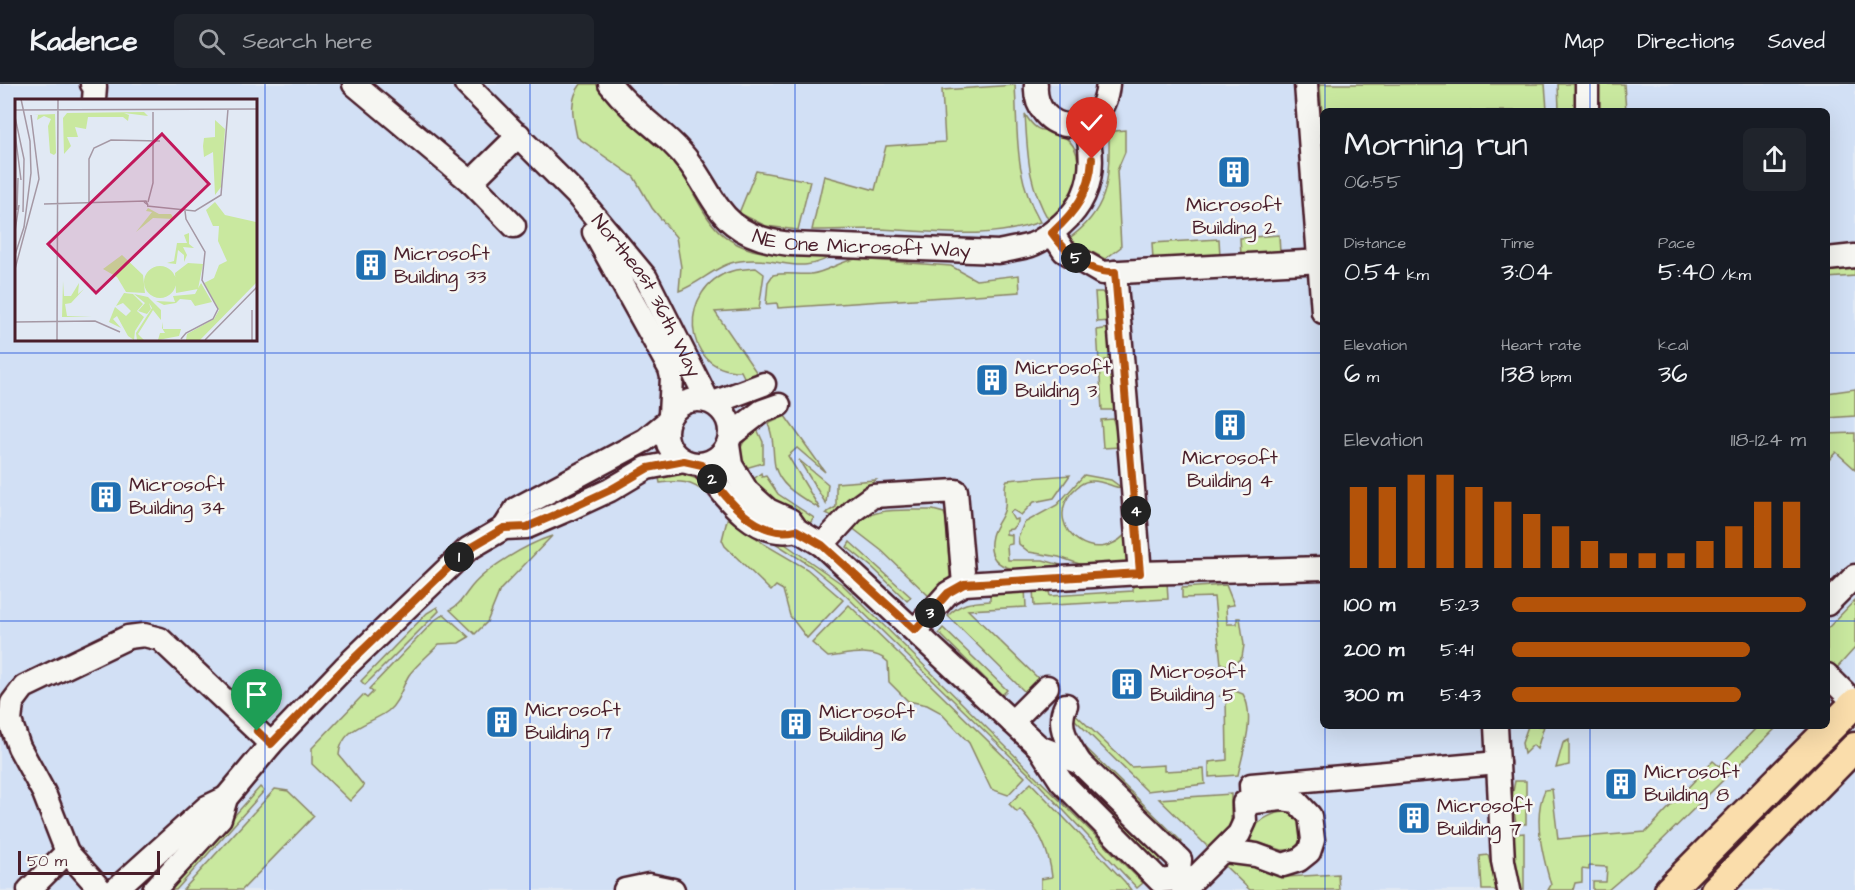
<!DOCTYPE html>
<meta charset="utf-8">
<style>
:root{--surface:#171b24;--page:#20242c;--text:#f1f3f6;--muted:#9ea1a6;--line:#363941;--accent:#b45309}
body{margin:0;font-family:"Architects Daughter",sans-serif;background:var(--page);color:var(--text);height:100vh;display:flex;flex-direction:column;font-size:22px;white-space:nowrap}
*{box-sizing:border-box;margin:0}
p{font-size:20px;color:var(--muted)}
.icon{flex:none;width:33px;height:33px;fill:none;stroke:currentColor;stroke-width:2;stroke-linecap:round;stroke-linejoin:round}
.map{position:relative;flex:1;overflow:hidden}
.panel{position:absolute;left:1320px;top:24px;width:510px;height:621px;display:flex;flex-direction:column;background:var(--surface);border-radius:9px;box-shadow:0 6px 24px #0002}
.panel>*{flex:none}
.scale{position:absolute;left:18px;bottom:15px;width:142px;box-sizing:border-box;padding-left:6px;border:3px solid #4a1f2b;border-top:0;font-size:16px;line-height:21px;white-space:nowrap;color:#4a1f2b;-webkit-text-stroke:4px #f6f6f2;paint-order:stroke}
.pin{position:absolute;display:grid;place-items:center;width:51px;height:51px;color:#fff;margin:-62px -26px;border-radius:50% 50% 50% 0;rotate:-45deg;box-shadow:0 0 6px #0007}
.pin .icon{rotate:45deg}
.km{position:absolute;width:30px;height:30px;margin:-15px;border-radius:50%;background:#222;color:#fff;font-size:16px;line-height:30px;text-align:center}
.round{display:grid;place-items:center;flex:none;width:63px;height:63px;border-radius:9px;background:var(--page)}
.head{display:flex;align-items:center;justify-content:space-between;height:102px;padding:0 24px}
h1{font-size:33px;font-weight:600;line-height:45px}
.metrics{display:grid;grid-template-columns:repeat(3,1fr);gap:9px;height:102px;padding:6px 24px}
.metrics div{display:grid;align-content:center}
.metrics b{font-size:26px;font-weight:600}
.metrics small{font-size:16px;font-weight:400}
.metrics p{font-size:16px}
.chart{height:168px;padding:12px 24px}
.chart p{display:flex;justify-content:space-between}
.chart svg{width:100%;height:108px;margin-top:6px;stroke:var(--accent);stroke-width:6}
ul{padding:0 24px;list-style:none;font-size:20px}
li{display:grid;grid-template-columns:96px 72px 1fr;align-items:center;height:45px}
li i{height:15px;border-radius:8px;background:var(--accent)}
header{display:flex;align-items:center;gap:36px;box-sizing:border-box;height:84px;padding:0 30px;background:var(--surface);border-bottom:2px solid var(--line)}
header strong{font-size:28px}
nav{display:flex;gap:33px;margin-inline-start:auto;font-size:21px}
.search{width:420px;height:54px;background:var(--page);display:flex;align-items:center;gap:15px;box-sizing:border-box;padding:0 21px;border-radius:9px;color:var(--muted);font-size:22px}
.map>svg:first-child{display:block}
.built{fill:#d2e0f5;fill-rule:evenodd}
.green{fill:#c9e89f;stroke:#8a8465;stroke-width:1.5}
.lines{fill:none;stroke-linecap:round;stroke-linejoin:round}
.minor-casing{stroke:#4a1f2b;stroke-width:27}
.major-casing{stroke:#4a1f2b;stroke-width:33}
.minor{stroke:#f6f6f2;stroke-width:22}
.major{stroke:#faddab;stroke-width:28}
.route-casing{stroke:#fff;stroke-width:12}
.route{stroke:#b45309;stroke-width:8}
.grid{fill:none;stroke:#1d4ed8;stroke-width:1.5;stroke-opacity:0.55}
.labels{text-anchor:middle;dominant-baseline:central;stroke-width:5;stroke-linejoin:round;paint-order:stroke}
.poi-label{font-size:20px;fill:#4a1f2b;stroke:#f6f6f2;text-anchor:start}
.street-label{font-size:20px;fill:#4a1f2b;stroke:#f6f6f2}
.inset-road{fill:none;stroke:#a598a4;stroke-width:1.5}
.view{fill:#c2185b;fill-opacity:0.15;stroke:#c2185b;stroke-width:3}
.inset-edge{fill:none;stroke:#4a1f2b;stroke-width:3}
</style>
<header>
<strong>Kadence</strong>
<div class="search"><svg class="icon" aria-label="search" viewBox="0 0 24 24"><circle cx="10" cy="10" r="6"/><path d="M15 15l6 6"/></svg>Search here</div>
<nav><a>Map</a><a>Directions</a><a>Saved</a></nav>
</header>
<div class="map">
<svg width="1855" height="806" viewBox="0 0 1855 806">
<rect width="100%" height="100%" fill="#e1e9f4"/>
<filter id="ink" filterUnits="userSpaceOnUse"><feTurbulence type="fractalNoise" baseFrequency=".0167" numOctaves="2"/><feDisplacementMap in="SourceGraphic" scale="12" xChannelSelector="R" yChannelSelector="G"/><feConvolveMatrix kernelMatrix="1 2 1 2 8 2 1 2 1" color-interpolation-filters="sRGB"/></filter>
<g filter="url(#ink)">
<path class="built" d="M 0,0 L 1855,0 L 1855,806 L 0,806 ZM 16,16 L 255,16 L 255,255 L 16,255 ZM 1323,27 L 1827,27 L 1827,642 L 1323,642 Z"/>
<g class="green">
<path d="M 581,0 L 598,0 C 608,11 617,24 628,34 C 639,45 653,53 664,64 C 683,84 692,111 708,134 C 738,179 792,171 838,168 C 799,195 781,171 740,177 C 717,180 701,199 679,207 L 681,183 L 676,153 L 652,124 L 634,93 L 577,53 C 573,33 568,17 581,0 Z"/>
<polygon points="1320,0 1545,0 1547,25 1559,25 1558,0 1576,0 1577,27 1340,27 1335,25 1323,27 1323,46"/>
<polygon points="1599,0 1624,0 1626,27 1599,27"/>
<path d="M 1015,1 C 1018,52 1014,92 1040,138 C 986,157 932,147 878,145 C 856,145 834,146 812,146 L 824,92 L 875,106 L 886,62 L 945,58 L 942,6 Z"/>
<path d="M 1025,30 C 1040,55 1045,41 1063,52 C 1087,66 1079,108 1064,125 C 1061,130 1054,133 1049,137 C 1027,98 1028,73 1025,30 Z"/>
<path d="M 1125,46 L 1125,68 L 1117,87 L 1121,163 L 1105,175 L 1068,155 C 1107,128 1110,98 1109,53 L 1115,47 Z"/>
<polygon points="756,87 810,97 798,146 766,142 739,129"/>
<polygon points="1279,151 1280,169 1241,171 1240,154"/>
<polygon points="1219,155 1220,172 1153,176 1152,159"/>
<path d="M 856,175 L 951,182 L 976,196 L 1019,191 L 1020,208 L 778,224 L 777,219 L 766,220 L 768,198 L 773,191 C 786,188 798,191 811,190 C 828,188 840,177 856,175 Z"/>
<polygon points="1855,182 1855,192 1827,194 1827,183"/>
<path d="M 756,184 L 764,190 L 759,225 L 715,228 L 759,292 L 745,295 L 741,287 C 680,288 678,202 732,187 C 739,185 748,185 756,184 Z"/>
<polygon points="1095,208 1102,208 1110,217 1110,237 1097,238"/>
<polygon points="1110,244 1114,275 1105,276 1106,293 1118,293 1114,326 1102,326 1097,246"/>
<polygon points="1855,305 1855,332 1827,334 1827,309"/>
<path d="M 785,332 L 825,388 L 797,364 L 788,372 L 820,425 C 803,414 780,404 775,382 C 772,367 775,355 768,340 Z"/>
<polygon points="1113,335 1120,363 1103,364 1101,336"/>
<path d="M 757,345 L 763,358 L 763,379 L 742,385 C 739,362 739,360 757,345 Z"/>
<polygon points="1855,349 1855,385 1836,368 1827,378 1827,350"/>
<polygon points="799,376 828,400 826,420"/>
<polygon points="761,389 762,393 766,392 778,410 814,434 810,439 767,416 750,398"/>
<path d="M 683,390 L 697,395 L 711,405 L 707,410 C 691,397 680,396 660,399 L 659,394 Z"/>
<path d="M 1070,391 L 1054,414 L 1034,418 L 1021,431 L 1013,426 L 1010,429 L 1014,436 L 1018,435 L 1018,438 L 1012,445 L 1006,446 L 1006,450 L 1012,451 L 1012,460 L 1007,461 L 1008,476 L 1043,476 L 1071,484 C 1045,485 981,498 992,452 C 994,443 1001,436 1004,427 C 1008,417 1002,404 1007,396 Z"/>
<path d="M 1084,391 L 1111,396 L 1122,404 C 1113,404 1103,396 1091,397 C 1083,397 1077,403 1072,408 C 1040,445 1101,489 1131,443 L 1135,478 L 1091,484 L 1059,473 L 1029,468 L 1019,460 L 1018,453 L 1024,439 L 1057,421 Z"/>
<polygon points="876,396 868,402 837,435 826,429 836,423 836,399"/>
<path d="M 933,426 L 944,429 L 946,434 L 950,492 L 949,497 L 932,515 L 882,467 L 851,443 C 876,421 901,427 933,426 Z"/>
<polygon points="728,432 764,460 807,485 843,516 807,554 790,532 783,506 776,502 771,507 725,462 722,456"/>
<path d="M 552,452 L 500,506 L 487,538 L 475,550 L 450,526 C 460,520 462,515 469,506 C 484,485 527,460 552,452 Z"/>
<polygon points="782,458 842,500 1143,799 1137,804 1032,693 839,505 811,482 775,459"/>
<polygon points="850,458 911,513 907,517 873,484 847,463"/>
<polygon points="1167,497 1168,515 1034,522 1033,504 1048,503 1050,512 1133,507 1133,498"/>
<polygon points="1226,501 1234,521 1226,522 1227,540 1237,540 1237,534 1240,534 1244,561 1242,573 1232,582 1221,580 1214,513 1182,514 1182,504"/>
<path d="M 1025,504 L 1026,523 L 968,526 L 1040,596 L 1027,610 L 948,532 C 960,518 973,518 990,517 L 990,506 Z"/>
<polygon points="1855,516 1855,564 1836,585 1827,577 1827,545"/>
<path d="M 849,521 L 1025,693 L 1008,711 L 991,705 L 969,659 L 940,628 L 927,621 L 908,617 L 889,598 L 888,578 C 874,563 847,571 828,573 L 812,559 Z"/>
<polygon points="437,523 439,527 365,601 361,597 427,529"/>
<path d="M 444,530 L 469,553 L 459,559 L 439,560 C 430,570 417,580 409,591 C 402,602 400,617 388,627 C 371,640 341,643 339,671 L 364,702 L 350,717 L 312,680 L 312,664 L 363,611 L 367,614 L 373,608 L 369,605 L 435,536 Z"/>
<polygon points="943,544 1007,606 1002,611 939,549"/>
<path d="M 1230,605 L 1243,610 C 1256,632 1243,667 1238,691 L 1209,693 L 1209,678 L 1227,676 L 1226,613 L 1220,612 Z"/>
<polygon points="1069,624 1131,683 1164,681 1164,687 1204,685 1205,700 1147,707 1068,629"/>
<polygon points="1528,642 1544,642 1537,665 1533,661 1524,670 1522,659"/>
<path d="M 1758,642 L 1778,642 L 1636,782 L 1608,806 L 1593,806 L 1593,798 L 1606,798 L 1607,783 L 1589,782 L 1589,786 L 1582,785 L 1582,798 L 1575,799 L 1573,806 L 1548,806 L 1551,801 C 1543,773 1532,733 1545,706 L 1552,705 L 1558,755 L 1646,748 L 1713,677 L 1719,682 Z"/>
<polygon points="1569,656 1569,681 1556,684 1563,659"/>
<polygon points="1083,661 1182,758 1178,762 1079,665"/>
<polygon points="1070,689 1161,775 1156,781 1068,691"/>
<polygon points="1515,697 1526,697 1526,740 1516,740 1512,713"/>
<path d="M 1031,699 L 1125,798 L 1131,806 L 1041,806 L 1041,795 L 1052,793 C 1049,765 1039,746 1020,725 L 1017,728 L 1009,720 Z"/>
<polygon points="260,703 264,707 176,806 168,806"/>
<polygon points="275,705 288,707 314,732 242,806 183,806"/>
<polygon points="1231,710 1231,741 1209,764 1159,715"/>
<path d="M 1289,728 C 1301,734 1303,744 1301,757 L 1292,766 L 1282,766 L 1247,756 C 1254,739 1270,727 1289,728 Z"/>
<polygon points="1524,749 1524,806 1519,806 1511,778 1513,750"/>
<polygon points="1488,771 1498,806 1482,806 1480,772"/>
<polygon points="1228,778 1251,779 1286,793 1338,790 1339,806 1250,806 1224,781"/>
</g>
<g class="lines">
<g class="minor-casing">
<g id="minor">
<polyline points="92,0 95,3 94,16"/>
<polyline points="354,0 471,98 514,142"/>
<path id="s1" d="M 466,0 L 577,111 L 646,194 L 708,317"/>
<path id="s2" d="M 610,0 C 628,23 649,38 670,57 C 719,102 707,151 790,160 L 999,168 C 1010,165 1021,164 1031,161 C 1043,157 1053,148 1062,140 C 1093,113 1096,77 1085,39"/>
<path d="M 1036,0 C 1032,50 1103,60 1108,0"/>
<polyline points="1306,0 1323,228"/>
<polyline points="1587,0 1587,27"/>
<polyline points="471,98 519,51"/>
<polyline points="594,148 670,285 672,293 670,330"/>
<polyline points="1052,149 1064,167 1102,189 1323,177"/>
<polyline points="1827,175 1855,172"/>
<polyline points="1115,188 1140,489"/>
<circle cx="698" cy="348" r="32"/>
<polyline points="713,319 764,300"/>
<polyline points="731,351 762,327 779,321"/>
<polyline points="728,361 731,381 747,407 768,426 790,436 797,446 822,461 1039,663 1061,697 1160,797 1178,795"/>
<path d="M 702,381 C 724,411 753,456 797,446"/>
<polyline points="504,444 516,425 645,356 667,338"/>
<polyline points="822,461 855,425 873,412 956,407 964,500 948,509 915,546"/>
<polyline points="964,500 1140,489 1323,484"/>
<polyline points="1827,520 1855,492"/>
<polyline points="1827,591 1855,619"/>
<path d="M 1066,621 C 1055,642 1069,661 1080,679"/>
<polyline points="1012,638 1047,603"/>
<polyline points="1496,642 1503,777 1509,806"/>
<polyline points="1039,663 1080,679 1180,776 1178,795"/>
<polyline points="1252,718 1251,701 1498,679"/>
<polyline points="29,806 67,768"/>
<polyline points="101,806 67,768 44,709 19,663 10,637 12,619 24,603 128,553 144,551 160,555 271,660"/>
<polyline points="115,806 207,723 226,714"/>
<polyline points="154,806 220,734 226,714 271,660 344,584 468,465 504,444 527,443 569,425 610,406 647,384 684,377"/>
<polyline points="625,806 649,801 673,806"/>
<polyline points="1183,806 1239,750 1245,737 1244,719 1282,715 1296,717 1310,732 1313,756 1309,768 1299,776 1283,781 1256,771 1225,767"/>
</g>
</g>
<g class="major-casing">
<g id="major">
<polyline points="1669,806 1855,619"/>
<polyline points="1715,806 1855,663"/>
</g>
</g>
<use href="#minor" class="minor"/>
<use href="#major" class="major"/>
</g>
</g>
<g class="lines" filter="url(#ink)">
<g class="route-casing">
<path id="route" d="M 257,647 L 271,660 L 344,584 L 468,465 L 504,444 L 527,443 L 569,425 L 610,406 L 648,384 L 684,377 L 702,381 C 724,411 754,456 796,446 L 822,461 L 915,546 L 948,509 L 964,500 L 1140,489 L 1115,188 C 1090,190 1066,169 1052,149 C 1076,127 1090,108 1092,75"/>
</g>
<use href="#route" class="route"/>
</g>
<path class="grid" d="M 265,0 L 265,806M 530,0 L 530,806M 795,0 L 795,806M 1060,0 L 1060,806M 1325,0 L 1325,27M 1590,0 L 1590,27M 0,269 L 1323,269M 1827,269 L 1855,269M 0,537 L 1323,537M 1827,537 L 1855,537M 1325,642 L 1325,806M 1590,642 L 1590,806"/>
<defs>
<g id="building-square" transform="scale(1.725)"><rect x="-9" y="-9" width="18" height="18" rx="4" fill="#1f6fb2" stroke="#f6f6f2"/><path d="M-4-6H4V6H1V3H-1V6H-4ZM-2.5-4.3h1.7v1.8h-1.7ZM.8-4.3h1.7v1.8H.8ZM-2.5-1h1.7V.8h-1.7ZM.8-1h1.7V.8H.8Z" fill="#fff"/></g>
</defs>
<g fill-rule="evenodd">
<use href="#building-square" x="1234" y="88"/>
<use href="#building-square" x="371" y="181"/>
<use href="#building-square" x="992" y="296"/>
<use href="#building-square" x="1230" y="341"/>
<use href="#building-square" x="106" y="413"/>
<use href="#building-square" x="1127" y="600"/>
<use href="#building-square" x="502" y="638"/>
<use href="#building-square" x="796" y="640"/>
<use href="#building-square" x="1621" y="700"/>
<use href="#building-square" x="1414" y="734"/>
</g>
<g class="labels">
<g class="poi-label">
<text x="1234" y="121" text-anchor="middle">Microsoft<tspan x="1234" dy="23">Building 2</tspan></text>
<text x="394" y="170">Microsoft<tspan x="394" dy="23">Building 33</tspan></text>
<text x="1015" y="284">Microsoft<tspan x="1015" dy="23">Building 3</tspan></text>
<text x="1230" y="374" text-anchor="middle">Microsoft<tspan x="1230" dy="23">Building 4</tspan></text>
<text x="129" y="401">Microsoft<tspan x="129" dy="23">Building 34</tspan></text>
<text x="1150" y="588">Microsoft<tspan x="1150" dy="23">Building 5</tspan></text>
<text x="525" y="626">Microsoft<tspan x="525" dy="23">Building 17</tspan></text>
<text x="819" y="628">Microsoft<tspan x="819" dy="23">Building 16</tspan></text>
<text x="1644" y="688">Microsoft<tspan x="1644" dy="23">Building 8</tspan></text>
<text x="1437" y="722">Microsoft<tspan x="1437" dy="23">Building 7</tspan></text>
</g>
<g class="street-label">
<text stroke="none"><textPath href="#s2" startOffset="320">NE One Microsoft Way</textPath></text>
<text stroke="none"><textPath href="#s1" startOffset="280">Northeast 36th Way</textPath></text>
</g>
</g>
<g transform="translate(15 15)">
<rect width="242" height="242" fill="#e1e9f4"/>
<path d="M 129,13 L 133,17 L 109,14 L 114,16 L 113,22 L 108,18 L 73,18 L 71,30 L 60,28 L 63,38 L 52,38 L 56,47 L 49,55 L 48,19 L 52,14 ZM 40,15 L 41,54 L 39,56 L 35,54 L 33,27 L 36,20 L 29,17 L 22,21 L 23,16 L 18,16 ZM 200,21 L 210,30 L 206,88 L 200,96 L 198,53 L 189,58 L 188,47 L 189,39 L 200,38 ZM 200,103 L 210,116 L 241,123 L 241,184 L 185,241 L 171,241 L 172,235 L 199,220 L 204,211 L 189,184 L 199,179 L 204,166 L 212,162 L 203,142 L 204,127 L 198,127 L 191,111 ZM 133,109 L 144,115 L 156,115 L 159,120 L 138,119 L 121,133 L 137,113 L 131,112 ZM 174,134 L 174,145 L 179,149 L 168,148 L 172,156 L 169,163 L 169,156 L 163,151 L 161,165 L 152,164 L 159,162 L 162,144 L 172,144 L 169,136 ZM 107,156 L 128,176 L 130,194 L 111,193 L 102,178 L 88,170 ZM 173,164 L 188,165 L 183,190 L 161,194 L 160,174 ZM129 183a16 16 0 1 1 32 0a16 16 0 1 1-32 0ZM 48,182 L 49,197 L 56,197 L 64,184 L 63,195 L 69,190 L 56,204 L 50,205 L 52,217 L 77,218 L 47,218 ZM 186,184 L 197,203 L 180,207 L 176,201 L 165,200 L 161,204 L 149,206 L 141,202 L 160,203 L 158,197 L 180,195 ZM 109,194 L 118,195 L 128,205 L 122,212 L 129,218 L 120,232 L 119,241 L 113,237 L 102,217 L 98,220 L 106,229 L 94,223 L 100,208 L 111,217 L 116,212 L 108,204 L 101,207 ZM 119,195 L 133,198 L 146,211 L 146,221 L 138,211 L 123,235 L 129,241 L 122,241 L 121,234 L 137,209 L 134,204 L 136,210 L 132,215 L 123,212 L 130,204 ZM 148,223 L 148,230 L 166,230 L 164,237 L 143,241 L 145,234 L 150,234 L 147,229 Z" fill="#c9e89f"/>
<path class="inset-road" d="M 0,11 L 242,10M 0,18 L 9,60 L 8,113M 0,34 L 6,81M 133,103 L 138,84 L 138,13M 29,105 L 131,102 L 133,106 L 129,103M 74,106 L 74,60 L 79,49 L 96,41 L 145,42M 132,107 L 180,112 L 206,96 L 213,10M 2,111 L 3,79M 0,132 L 4,106M 0,156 L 9,128 L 16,74 L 15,42 L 6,0M 0,170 L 24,80 L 16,16M 0,223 L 80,222 L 105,233M 166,240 L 171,234 L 198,220 L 203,210 L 187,181 L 190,153 L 171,120 L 170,112M 42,241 L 43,0M 190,241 L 242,188M 237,241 L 237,211"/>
<path class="view" d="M 147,35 L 194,85 L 81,194 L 33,145 Z"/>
<rect width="242" height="242" class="inset-edge"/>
</g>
</svg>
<div class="scale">50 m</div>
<div class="pin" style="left:257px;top:647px;background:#1e9e55"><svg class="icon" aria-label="arrive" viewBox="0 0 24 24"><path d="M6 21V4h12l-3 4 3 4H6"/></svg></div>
<div class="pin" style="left:1092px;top:75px;background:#d93025"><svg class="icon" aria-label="check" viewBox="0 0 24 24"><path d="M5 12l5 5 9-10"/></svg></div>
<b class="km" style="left:459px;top:473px">1</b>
<b class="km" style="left:712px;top:395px">2</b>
<b class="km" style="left:930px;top:529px">3</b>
<b class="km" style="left:1136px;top:427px">4</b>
<b class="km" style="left:1076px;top:174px">5</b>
<section class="panel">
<div class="head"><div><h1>Morning run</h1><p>06:55</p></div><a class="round"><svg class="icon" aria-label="share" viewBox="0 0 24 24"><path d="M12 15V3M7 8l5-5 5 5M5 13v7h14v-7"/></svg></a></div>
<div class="metrics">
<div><p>Distance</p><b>0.54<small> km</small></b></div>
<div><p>Time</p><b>3:04</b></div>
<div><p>Pace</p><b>5:40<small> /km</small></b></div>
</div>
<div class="metrics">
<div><p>Elevation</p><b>6<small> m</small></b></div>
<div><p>Heart rate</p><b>138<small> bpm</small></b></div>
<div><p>kcal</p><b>36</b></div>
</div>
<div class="chart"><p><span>Elevation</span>118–124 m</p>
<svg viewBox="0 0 160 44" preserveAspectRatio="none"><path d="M5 44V11M15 44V11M25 44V6M35 44V6M45 44V11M55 44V17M65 44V22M75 44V27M85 44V33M95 44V38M105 44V38M115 44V38M125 44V33M135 44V27M145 44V17M155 44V17"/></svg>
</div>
<ul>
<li><b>100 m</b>5:23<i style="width:100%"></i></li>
<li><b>200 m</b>5:41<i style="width:81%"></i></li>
<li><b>300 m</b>5:43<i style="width:78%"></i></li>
</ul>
</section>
</div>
